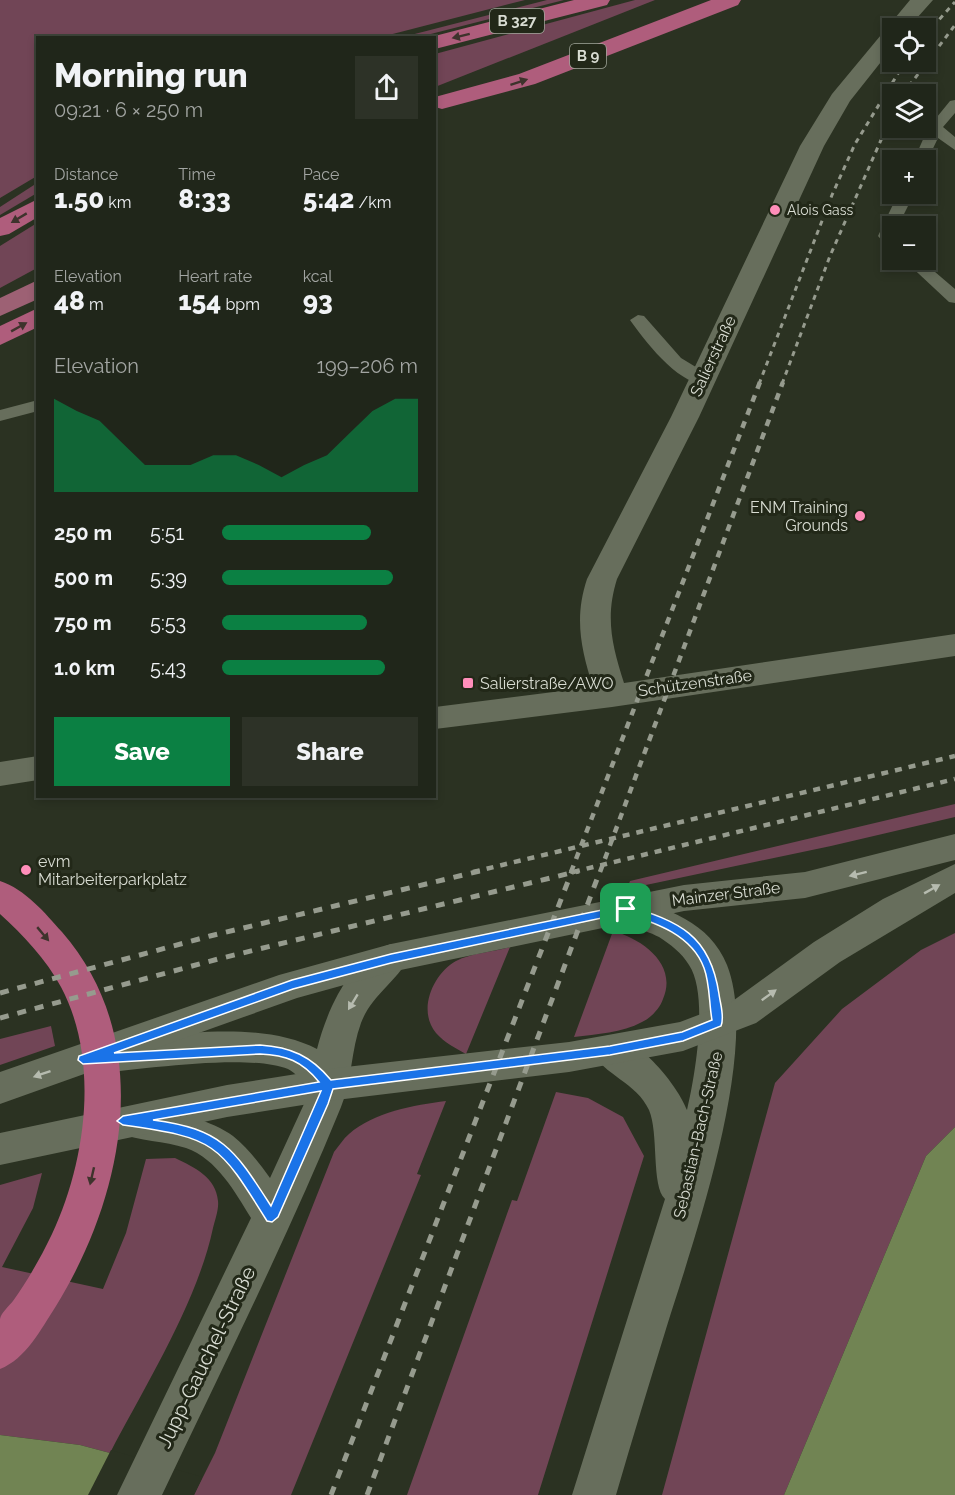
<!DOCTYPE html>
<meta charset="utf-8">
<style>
:root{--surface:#20261a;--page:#2d3227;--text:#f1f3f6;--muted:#a2a5a2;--line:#3d4339;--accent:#0b8043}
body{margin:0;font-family:Raleway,sans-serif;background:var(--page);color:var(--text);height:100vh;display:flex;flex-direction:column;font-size:22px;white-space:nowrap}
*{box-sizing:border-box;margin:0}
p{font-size:20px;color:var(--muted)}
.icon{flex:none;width:33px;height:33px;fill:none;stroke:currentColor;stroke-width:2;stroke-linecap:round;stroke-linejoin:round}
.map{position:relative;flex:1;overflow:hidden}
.side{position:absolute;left:36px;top:36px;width:400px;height:762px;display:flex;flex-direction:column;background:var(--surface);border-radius:0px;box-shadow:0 3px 9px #0003,0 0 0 2px var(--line)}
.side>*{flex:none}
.controls{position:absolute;left:882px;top:18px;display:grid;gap:12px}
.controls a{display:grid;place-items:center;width:54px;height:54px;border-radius:0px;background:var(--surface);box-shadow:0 3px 9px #0003,0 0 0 2px var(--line);font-size:30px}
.pin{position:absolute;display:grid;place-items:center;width:51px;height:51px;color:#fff;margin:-26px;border-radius:12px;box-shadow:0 3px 9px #0006}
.round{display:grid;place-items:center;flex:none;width:63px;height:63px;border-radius:0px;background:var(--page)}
.head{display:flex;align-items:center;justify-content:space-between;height:102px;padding:0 18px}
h1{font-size:33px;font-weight:800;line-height:45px}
.metrics{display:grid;grid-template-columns:repeat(3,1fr);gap:9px;height:102px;padding:6px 18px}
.metrics div{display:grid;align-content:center}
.metrics b{font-size:26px;font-weight:800}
.metrics small{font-size:16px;font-weight:400}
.metrics p{font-size:16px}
.chart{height:168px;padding:12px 18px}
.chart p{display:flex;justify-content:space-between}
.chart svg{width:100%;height:108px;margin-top:6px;fill:var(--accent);opacity:.7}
.button{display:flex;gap:12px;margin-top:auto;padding:12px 18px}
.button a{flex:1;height:69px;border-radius:0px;background:var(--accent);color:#fff;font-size:24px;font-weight:800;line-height:69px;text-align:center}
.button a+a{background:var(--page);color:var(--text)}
ul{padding:0 18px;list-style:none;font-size:20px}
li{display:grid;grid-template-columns:96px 72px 1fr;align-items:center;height:45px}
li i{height:15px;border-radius:8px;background:var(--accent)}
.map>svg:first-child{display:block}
.green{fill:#714556}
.water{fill:#718453}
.pier{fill:#2b3222}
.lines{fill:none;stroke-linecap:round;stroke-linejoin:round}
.service{fill:#676e5c;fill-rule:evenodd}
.minor{fill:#676e5c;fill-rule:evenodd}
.tertiary{fill:#676e5c;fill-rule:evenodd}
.primary{fill:#9d6174;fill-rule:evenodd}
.trunk{fill:#af5d7c;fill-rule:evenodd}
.rail-far2{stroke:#969b8e;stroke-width:3;stroke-dasharray:5 5;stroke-linecap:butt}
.rail-far1{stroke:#969b8e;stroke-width:4.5;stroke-dasharray:7 7;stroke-linecap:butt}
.rail{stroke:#969b8e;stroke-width:5;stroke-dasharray:9 9;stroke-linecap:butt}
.oneway{fill:#3e332c}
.oneway2{fill:#b6bbaf}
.route{fill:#1a73e8;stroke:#fff;stroke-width:1.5;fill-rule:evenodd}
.poi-dot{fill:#ff8eba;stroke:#222818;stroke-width:2}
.labels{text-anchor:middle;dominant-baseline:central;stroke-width:6;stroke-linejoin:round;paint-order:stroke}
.far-poi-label{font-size:14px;fill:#d8dcd2;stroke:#222818;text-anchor:start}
.shield{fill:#222818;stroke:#a1a69a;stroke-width:1.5}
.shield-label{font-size:15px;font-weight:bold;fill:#d8dcd2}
.street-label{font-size:16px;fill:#d8dcd2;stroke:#222818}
.poi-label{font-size:16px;fill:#d8dcd2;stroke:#222818;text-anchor:start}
.near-street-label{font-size:20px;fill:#d8dcd2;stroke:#222818}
</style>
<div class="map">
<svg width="955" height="1495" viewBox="0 0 955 1495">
<rect width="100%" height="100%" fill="#2b3222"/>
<g class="green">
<polygon points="0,0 525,0 381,37 38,38 37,176 0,198"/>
<polygon points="547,0 564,0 419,37 403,37"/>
<polygon points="635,0 655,0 435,87 435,54"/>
<polygon points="37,183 37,193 0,215 0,207"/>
<polygon points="37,223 37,268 0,288 0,246"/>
<polygon points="955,804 955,817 831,846 627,889 630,881"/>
<path d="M 613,931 C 642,939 678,964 663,999 C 660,1008 651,1018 642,1022 C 622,1033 597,1034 574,1037 Z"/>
<polygon points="955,933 955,1127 926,1156 784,1495 662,1495 775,1083 842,1009 921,950"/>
<path d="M 510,947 L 466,1054 C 455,1048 445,1043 436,1033 C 417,1010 433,974 456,961 C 471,953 493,952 510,947 Z"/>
<polygon points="51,1026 55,1046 0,1065 0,1039"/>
<polygon points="556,1092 588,1098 623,1117 644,1156 538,1495 407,1495 512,1200 517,1201"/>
<path d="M 446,1101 L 417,1174 L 421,1175 L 291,1495 L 194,1495 L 215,1453 L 334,1152 C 339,1146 343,1139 349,1134 C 374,1112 414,1105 446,1101 Z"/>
<path d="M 175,1158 C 194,1167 216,1177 218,1201 C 219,1209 215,1220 213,1228 C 197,1303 146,1384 110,1453 L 80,1445 L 0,1435 L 0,1185 L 42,1173 L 33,1208 L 2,1267 L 103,1289 L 126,1233 L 146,1159 Z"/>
</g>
<g class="water">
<polygon points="955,1127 955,1495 784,1495 926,1156"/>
<polygon points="0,1435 80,1445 110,1453 194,1495 0,1495"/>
</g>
<polygon class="pier" points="111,1450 202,1477 202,1478 194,1495 88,1495"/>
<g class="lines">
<g class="service">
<polygon points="955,100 955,113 943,127 955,137 955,150 938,138 926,163 926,160 914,160 928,128 950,101"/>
<polygon points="898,194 914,194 898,226 892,226 892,247 886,245 878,236"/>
<polygon points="904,260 921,260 955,289 955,303 949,302"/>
<path d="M 638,315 L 644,316 L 681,358 L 709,375 L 712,379 L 709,383 C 682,390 644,340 630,320 Z"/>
<polygon points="38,400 38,411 0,421 0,410"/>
</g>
<g class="minor">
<path d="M 910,0 L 933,0 L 908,28 L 892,28 L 892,48 L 850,101 L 824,146 L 699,417 L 617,579 C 605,617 612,646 624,683 L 955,634 L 955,656 L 612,707 L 435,729 L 435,707 L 593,687 C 581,649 574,618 587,579 L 671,417 L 800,146 L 832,94 Z"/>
<polygon points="38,756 38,780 0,786 0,762"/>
<path d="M 626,896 C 666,908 710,922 727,965 C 761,1050 693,1242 666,1329 C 649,1384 632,1440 616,1495 L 572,1495 L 665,1199 C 651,1186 659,1133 649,1110 C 637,1083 604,1075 591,1051 L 597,1040 C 600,1039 606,1036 610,1036 C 639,1037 678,1086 687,1110 C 695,1076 709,995 689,965 C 682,953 670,944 659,937 C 642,928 617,925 608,909 L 613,899 Z"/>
<path d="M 391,944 L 404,948 L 409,958 C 396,982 371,996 361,1023 C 351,1050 352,1081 341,1107 C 287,1239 223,1366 162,1495 L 117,1495 L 251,1218 C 235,1192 217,1159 186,1148 C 164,1141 140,1141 118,1133 L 113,1122 L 118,1111 C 147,1101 209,1118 233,1136 C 248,1148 259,1163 270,1178 L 304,1104 L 308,1088 C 302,1081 296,1073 288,1069 C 247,1053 137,1070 91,1074 L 78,1070 L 72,1059 L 78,1048 L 91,1044 C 158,1037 255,1017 317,1049 C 327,1010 350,957 391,944 Z"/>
</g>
<g class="tertiary">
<polygon points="955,834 955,860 805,898 684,911 391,972 297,998 0,1104 0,1072 279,975 391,944 684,885 805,872"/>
<polygon points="955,864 955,893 840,962 756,1023 683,1051 569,1072 328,1101 227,1117 0,1165 0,1133 227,1085 328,1069 569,1042 680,1022 730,1003 814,942 883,899"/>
</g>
<polygon class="primary" points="38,280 38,299 0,316 0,298"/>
<g class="trunk">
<polygon points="574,0 610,0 607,5 435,49 435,38 427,38"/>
<polygon points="711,0 741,0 738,5 535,84 442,109 435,107 435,97 519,74"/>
<polygon points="38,199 38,217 9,234 0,236 0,218"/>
<polygon points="38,308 38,327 0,345 0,326"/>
<path d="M 0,881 C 25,889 45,913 62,932 C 156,1040 125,1194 56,1306 C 41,1329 26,1359 0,1369 C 0,1354 0,1334 0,1319 C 1,1313 9,1306 13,1301 C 28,1280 41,1257 52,1234 C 86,1162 100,1060 61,987 C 46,959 23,935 0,914 Z"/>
</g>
<g class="rail-far2">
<polyline points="926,34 955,2"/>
<polyline points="903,94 955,25"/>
<polyline points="759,384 832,195 855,144 905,62"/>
<polyline points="782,384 830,256 892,115"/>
</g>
<g class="rail-far1">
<polyline points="473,872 955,756"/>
<polyline points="571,872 760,382"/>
<polyline points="573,872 955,779"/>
<polyline points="600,872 783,382"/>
</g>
<g class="rail">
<polyline points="0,993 210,936 480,871"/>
<polyline points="0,1018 218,959 579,871"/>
<polyline points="331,1495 572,871"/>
<polyline points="367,1495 600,871"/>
</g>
</g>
<defs><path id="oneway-solid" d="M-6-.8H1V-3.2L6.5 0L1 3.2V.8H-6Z" transform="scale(1.5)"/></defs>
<g class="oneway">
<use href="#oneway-solid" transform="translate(461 36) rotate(166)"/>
<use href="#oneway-solid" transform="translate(519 82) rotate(-18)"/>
<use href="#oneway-solid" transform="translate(19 218) rotate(149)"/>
<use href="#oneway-solid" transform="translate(19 327) rotate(-29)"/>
<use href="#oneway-solid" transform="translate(43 934) rotate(50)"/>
<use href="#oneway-solid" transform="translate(92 1176) rotate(103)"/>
</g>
<g class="oneway2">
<use href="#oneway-solid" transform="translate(858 874) rotate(166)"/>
<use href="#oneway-solid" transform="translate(932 889) rotate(-29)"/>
<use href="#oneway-solid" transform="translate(769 995) rotate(-36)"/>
<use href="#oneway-solid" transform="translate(353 1002) rotate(121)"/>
<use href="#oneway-solid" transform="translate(42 1074) rotate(161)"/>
</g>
<path class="route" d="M 626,905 C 679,922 710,934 719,994 C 720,1003 725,1017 721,1026 L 683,1041 L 610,1055 L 333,1089 L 328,1104 L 278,1217 L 272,1222 L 267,1221 C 218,1142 215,1138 123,1125 L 117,1121 L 123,1116 L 319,1082 C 302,1061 286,1055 260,1054 L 83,1064 L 78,1060 L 79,1056 L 292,980 L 391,954 ZM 625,913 C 656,923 692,935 704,968 C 710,984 709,1004 712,1020 L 682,1032 L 610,1046 L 331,1080 C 311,1056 291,1047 260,1045 L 114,1053 L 293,989 L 391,963 ZM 321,1091 L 271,1206 C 235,1150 223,1129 153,1120 Z"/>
<g class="poi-dot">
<circle cx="775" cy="210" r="6"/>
<circle cx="860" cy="516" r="6"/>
<rect x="462" y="677" width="12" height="12" rx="3"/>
<circle cx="26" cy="870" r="6"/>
</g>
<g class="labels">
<g class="far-poi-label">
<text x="787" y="210">Alois Gass</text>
</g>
<g class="shield">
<rect x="490" y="9" width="54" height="24" rx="4.5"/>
<rect x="570" y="44" width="36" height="24" rx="4.5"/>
</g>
<g class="shield-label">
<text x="517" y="21">B 327</text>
<text x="588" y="56">B 9</text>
</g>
<g class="street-label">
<text transform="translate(713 356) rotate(-65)">Salierstraße</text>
<text transform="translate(695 683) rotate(-8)">Schützenstraße</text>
<text transform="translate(726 894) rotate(-7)">Mainzer Straße</text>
<text transform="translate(698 1135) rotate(-77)">Sebastian-Bach-Straße</text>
</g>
<g class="poi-label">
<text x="848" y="507" text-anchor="end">ENM Training<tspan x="848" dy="18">Grounds</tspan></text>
<text x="480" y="683">Salierstraße/AWO</text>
<text x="38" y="861">evm<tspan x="38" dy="18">Mitarbeiterparkplatz</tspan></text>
</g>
<g class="near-street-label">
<text transform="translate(206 1357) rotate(-64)">Jupp-Gauchel-Straße</text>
</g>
</g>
</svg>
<div class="controls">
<a><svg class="icon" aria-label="locate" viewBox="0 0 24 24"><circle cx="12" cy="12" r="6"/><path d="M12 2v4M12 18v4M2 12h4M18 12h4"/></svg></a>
<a><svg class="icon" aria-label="layers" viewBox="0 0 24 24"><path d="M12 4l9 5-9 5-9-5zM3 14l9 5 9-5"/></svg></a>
<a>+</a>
<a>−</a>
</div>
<div class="pin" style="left:626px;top:909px;background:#1e9e55"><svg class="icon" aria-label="arrive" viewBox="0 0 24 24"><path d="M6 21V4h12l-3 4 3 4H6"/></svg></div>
<section class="side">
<div class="head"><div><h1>Morning run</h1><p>09:21 · 6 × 250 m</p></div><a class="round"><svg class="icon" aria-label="share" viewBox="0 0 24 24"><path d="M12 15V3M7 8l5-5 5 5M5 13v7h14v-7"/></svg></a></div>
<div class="metrics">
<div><p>Distance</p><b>1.50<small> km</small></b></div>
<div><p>Time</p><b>8:33</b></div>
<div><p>Pace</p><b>5:42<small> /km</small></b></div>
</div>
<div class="metrics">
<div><p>Elevation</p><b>48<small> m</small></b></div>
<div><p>Heart rate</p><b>154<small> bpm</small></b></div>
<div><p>kcal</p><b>93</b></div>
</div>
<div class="chart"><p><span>Elevation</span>199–206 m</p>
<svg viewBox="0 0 160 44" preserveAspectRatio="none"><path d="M0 44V6L10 11L20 15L30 24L40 33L50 33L60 33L70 29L80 29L90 33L100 38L110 33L120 29L130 20L140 11L150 6L160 6V44z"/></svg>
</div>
<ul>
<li><b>250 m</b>5:51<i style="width:76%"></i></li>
<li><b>500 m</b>5:39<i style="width:87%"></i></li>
<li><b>750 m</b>5:53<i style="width:74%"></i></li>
<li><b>1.0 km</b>5:43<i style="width:83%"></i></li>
</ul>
<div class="button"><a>Save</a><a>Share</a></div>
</section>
</div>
